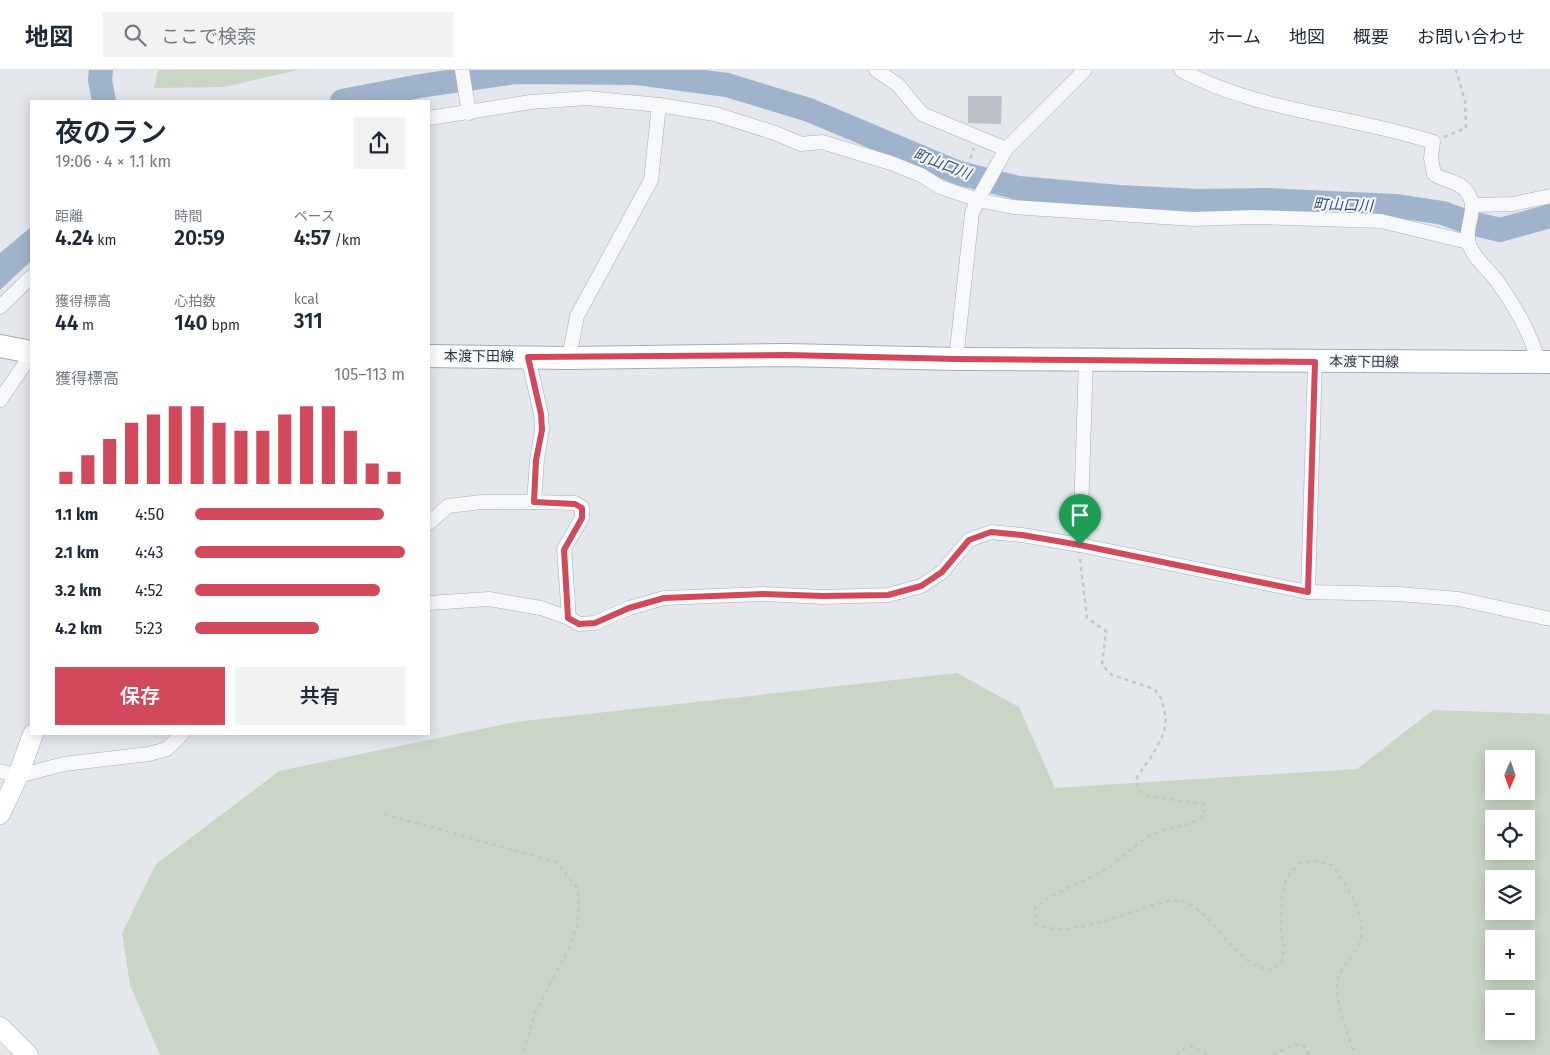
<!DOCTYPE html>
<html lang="ja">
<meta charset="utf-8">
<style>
:root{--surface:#fff;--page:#f2f2f3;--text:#1f2937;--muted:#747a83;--line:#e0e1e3;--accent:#d1495b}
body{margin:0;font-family:"Fira Sans","Noto Sans JP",sans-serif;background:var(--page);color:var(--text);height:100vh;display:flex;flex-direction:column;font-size:19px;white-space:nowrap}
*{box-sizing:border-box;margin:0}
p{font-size:16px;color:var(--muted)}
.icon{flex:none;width:28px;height:28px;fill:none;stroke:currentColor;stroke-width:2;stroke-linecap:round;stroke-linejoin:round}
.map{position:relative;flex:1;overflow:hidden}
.sheet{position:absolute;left:30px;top:30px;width:400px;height:635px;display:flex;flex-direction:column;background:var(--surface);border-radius:0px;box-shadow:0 2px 12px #0003}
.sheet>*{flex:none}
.needle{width:32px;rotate:182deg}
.buttons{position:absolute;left:1485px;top:680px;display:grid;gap:10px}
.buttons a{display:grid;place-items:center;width:50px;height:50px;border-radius:0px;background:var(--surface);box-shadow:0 2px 12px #0003;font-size:25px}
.pin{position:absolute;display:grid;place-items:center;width:42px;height:42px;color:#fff;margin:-51px -21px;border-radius:50% 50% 50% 0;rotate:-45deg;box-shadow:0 0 5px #0007}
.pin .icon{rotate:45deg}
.round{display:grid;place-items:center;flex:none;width:52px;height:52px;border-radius:0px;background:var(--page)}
.overview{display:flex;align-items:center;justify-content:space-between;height:85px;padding:0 25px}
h1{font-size:28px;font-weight:600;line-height:38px}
.figures{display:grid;grid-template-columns:repeat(3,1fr);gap:8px;height:85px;padding:5px 25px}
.figures div{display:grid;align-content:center}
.figures b{font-size:21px;font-weight:600}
.figures small{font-size:14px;font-weight:400}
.figures p{font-size:14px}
.chart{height:140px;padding:10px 25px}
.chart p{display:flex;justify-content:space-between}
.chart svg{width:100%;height:90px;margin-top:5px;stroke:var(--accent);stroke-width:6}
.button{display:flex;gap:10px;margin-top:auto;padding:10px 25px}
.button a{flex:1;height:58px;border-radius:0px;background:var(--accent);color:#fff;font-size:20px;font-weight:600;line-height:58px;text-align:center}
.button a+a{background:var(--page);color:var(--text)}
ul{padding:0 25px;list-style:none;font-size:16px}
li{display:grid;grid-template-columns:80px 60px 1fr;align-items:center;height:38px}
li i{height:12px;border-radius:6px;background:var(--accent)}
header{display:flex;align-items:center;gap:30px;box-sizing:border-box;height:70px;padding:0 25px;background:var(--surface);border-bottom:1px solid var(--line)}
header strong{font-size:24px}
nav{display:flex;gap:28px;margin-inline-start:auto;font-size:18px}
.search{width:350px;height:45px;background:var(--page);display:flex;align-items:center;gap:12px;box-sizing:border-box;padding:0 18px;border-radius:0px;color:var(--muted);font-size:19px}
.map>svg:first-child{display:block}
.green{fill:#c9d6c5;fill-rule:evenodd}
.water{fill:#9fb4cc}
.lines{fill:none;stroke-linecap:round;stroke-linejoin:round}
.river{stroke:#9fb4cc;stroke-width:24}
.building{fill:#bbc0ca}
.street-casing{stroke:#a9aeb7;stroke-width:15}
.secondary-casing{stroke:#a9aeb7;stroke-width:21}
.primary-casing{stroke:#a3abb8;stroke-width:24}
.path{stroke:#c2c5cb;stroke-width:2.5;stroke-dasharray:4 4;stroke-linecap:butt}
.street{stroke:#f7f8fa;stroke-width:14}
.secondary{stroke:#fff;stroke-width:20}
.primary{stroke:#fff;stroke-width:22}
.route-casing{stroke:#fff;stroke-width:10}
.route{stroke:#d1495b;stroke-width:6}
.labels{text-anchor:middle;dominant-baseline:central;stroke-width:4;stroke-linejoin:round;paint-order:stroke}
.street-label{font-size:14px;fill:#2b3445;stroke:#f4f6f9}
.water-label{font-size:15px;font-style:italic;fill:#34527a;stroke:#f4f6f9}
</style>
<header>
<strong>地図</strong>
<div class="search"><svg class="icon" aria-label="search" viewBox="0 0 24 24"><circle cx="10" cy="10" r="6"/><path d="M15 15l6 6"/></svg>ここで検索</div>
<nav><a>ホーム</a><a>地図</a><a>概要</a><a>お問い合わせ</a></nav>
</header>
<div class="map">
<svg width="1550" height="985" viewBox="0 0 1550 985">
<rect width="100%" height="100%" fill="#e4e7ec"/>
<g class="green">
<polygon points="158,0 298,0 224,17 154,18"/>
<path d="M 957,603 L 1019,637 L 1055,718 L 1357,699 L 1433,640 L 1550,644 L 1550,985 L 160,985 L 130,915 L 122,863 L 156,794 L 279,701 L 515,652 ZM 1494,689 L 1526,689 L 1526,721 L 1494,721 ZM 1494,749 L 1526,749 L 1526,781 L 1494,781 ZM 1494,809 L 1526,809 L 1526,841 L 1494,841 ZM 1494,869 L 1526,869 L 1526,901 L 1494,901 ZM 1494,929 L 1526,929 L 1526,961 L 1494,961 Z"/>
</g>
<polygon class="water" points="31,157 31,191 0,220 0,183"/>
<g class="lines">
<g class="river">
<polyline points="101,0 100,10 104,31"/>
<polyline points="342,31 420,16 516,2 637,3 727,15 809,40 959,103 1019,118 1119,127 1197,131 1267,130 1397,136 1443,143 1467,152 1500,160 1550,146"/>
</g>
</g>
<polygon class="building" points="968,26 1002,26 1001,54 968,53"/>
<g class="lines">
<g class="street-casing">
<g id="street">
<polyline points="462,0 469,43"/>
<polyline points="876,0 898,15 922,44 1006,79"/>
<path d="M 1181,0 C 1258,42 1350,45 1433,72 L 1431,88 L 1434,104 C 1444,111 1460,111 1467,122 C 1480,139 1463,157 1469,174 C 1474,189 1488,199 1497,211 C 1517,240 1529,260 1539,293"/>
<polyline points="429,48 531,32 587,28 659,35 715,44 775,63 801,74 822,72 891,93 921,105 940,117 978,130 1013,137 1193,149 1255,147 1381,151 1468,172"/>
<polyline points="1473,135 1513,134 1550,126"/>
<polyline points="0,237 31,207"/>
<polyline points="528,287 541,344 542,360 537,390 534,432 575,433 582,437 582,448 564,479 569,548"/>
<polyline points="569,288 577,246 651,110 659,35"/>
<polyline points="956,289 972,143 981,124 1006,79 1085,0"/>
<polyline points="0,330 31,285"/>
<polyline points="429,453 448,436 482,432 534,432"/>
<polyline points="1080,475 1086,289"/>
<polyline points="1308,522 1315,292"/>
<polyline points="429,533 489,529 541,538 569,548 579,554 595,553 629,538 664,528 763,524 823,527 888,525 921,516 942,502 969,470 991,462 1022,465 1080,475 1308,522 1398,524 1459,529 1550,549"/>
<polyline points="0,701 18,706 64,694 149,684 167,679 182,664"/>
</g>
</g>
<g class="secondary-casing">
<g id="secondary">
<polyline points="0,744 18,706 33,664"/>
<polyline points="0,957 28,985"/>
</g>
</g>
<g class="primary-casing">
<g id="primary">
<polyline points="0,276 31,282"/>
<polyline points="429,286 569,288 787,285 956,289 1550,292"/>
</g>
</g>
<g class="path">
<polyline points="1444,67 1466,58 1465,31 1456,0"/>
<polyline points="962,111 974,78"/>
<path d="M 1080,489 L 1087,548 L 1106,561 L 1102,595 L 1112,605 L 1154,619 L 1161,628 L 1166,648 L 1164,663 L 1153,684 L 1137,707 L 1138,719 L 1147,726 L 1204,734 L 1205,744 C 1191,758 1171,755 1155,763 C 1137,772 1123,788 1106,799 C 1083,814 1055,820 1035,838 L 1036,855 C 1067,867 1113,848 1143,838 C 1154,835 1169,829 1181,831 C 1213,838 1235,899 1273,900 L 1282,891 L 1284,879 L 1281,860 L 1282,827 L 1286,808 L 1300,793 L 1317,791 L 1332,795 C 1346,815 1371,851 1358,876 C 1352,888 1341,897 1338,909 C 1333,929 1349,965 1354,985"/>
<polyline points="384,744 556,792 578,819 579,837 577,855 568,880 534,945 523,985"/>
<polyline points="1177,985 1180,980 1191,976 1208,985"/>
<polyline points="1273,985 1295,974 1304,976 1310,985"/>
</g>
<use href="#street" class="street"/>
<use href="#secondary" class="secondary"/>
<use href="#primary" class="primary"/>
</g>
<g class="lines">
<g class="route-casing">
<polygon id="route" points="787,285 956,289 1315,292 1308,522 1080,475 1022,465 991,462 969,470 942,502 921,516 888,525 823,526 763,524 664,528 629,538 595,553 579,554 568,548 564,480 582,448 582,438 575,434 534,432 536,390 542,360 541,344 528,287"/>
</g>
<use href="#route" class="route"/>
</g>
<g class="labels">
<g class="street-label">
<text x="479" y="286">本渡下田線</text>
<text transform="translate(1364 292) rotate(1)">本渡下田線</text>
</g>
<g class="water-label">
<text transform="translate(942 94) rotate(21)">町山口川</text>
<text transform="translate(1343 135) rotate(2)">町山口川</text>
</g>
</g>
</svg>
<div class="buttons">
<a><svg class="needle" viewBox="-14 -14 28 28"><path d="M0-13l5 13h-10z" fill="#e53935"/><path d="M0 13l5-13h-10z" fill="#747a83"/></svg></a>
<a><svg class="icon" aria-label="locate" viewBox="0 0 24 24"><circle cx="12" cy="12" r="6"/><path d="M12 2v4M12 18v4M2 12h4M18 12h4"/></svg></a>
<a><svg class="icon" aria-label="layers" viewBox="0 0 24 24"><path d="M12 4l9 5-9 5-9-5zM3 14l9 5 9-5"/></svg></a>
<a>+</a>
<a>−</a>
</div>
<div class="pin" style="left:1080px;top:475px;background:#1e9e55"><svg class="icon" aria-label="arrive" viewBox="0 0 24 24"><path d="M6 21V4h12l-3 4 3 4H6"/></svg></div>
<section class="sheet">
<div class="overview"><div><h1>夜のラン</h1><p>19:06 · 4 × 1.1 km</p></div><a class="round"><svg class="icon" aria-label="share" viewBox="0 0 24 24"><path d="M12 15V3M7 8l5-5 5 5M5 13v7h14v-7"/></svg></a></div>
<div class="figures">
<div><p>距離</p><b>4.24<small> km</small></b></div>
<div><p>時間</p><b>20:59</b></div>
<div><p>ペース</p><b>4:57<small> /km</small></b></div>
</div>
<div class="figures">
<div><p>獲得標高</p><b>44<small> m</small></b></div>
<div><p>心拍数</p><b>140<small> bpm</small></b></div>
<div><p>kcal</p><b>311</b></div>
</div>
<div class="chart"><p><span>獲得標高</span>105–113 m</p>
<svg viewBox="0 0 160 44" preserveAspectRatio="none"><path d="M5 44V38M15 44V30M25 44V22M35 44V14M45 44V10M55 44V6M65 44V6M75 44V14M85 44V18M95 44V18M105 44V10M115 44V6M125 44V6M135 44V18M145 44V34M155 44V38"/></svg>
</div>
<ul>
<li><b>1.1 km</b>4:50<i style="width:90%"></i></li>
<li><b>2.1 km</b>4:43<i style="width:100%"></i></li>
<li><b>3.2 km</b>4:52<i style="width:88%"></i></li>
<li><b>4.2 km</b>5:23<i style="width:59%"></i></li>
</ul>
<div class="button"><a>保存</a><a>共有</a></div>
</section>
</div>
